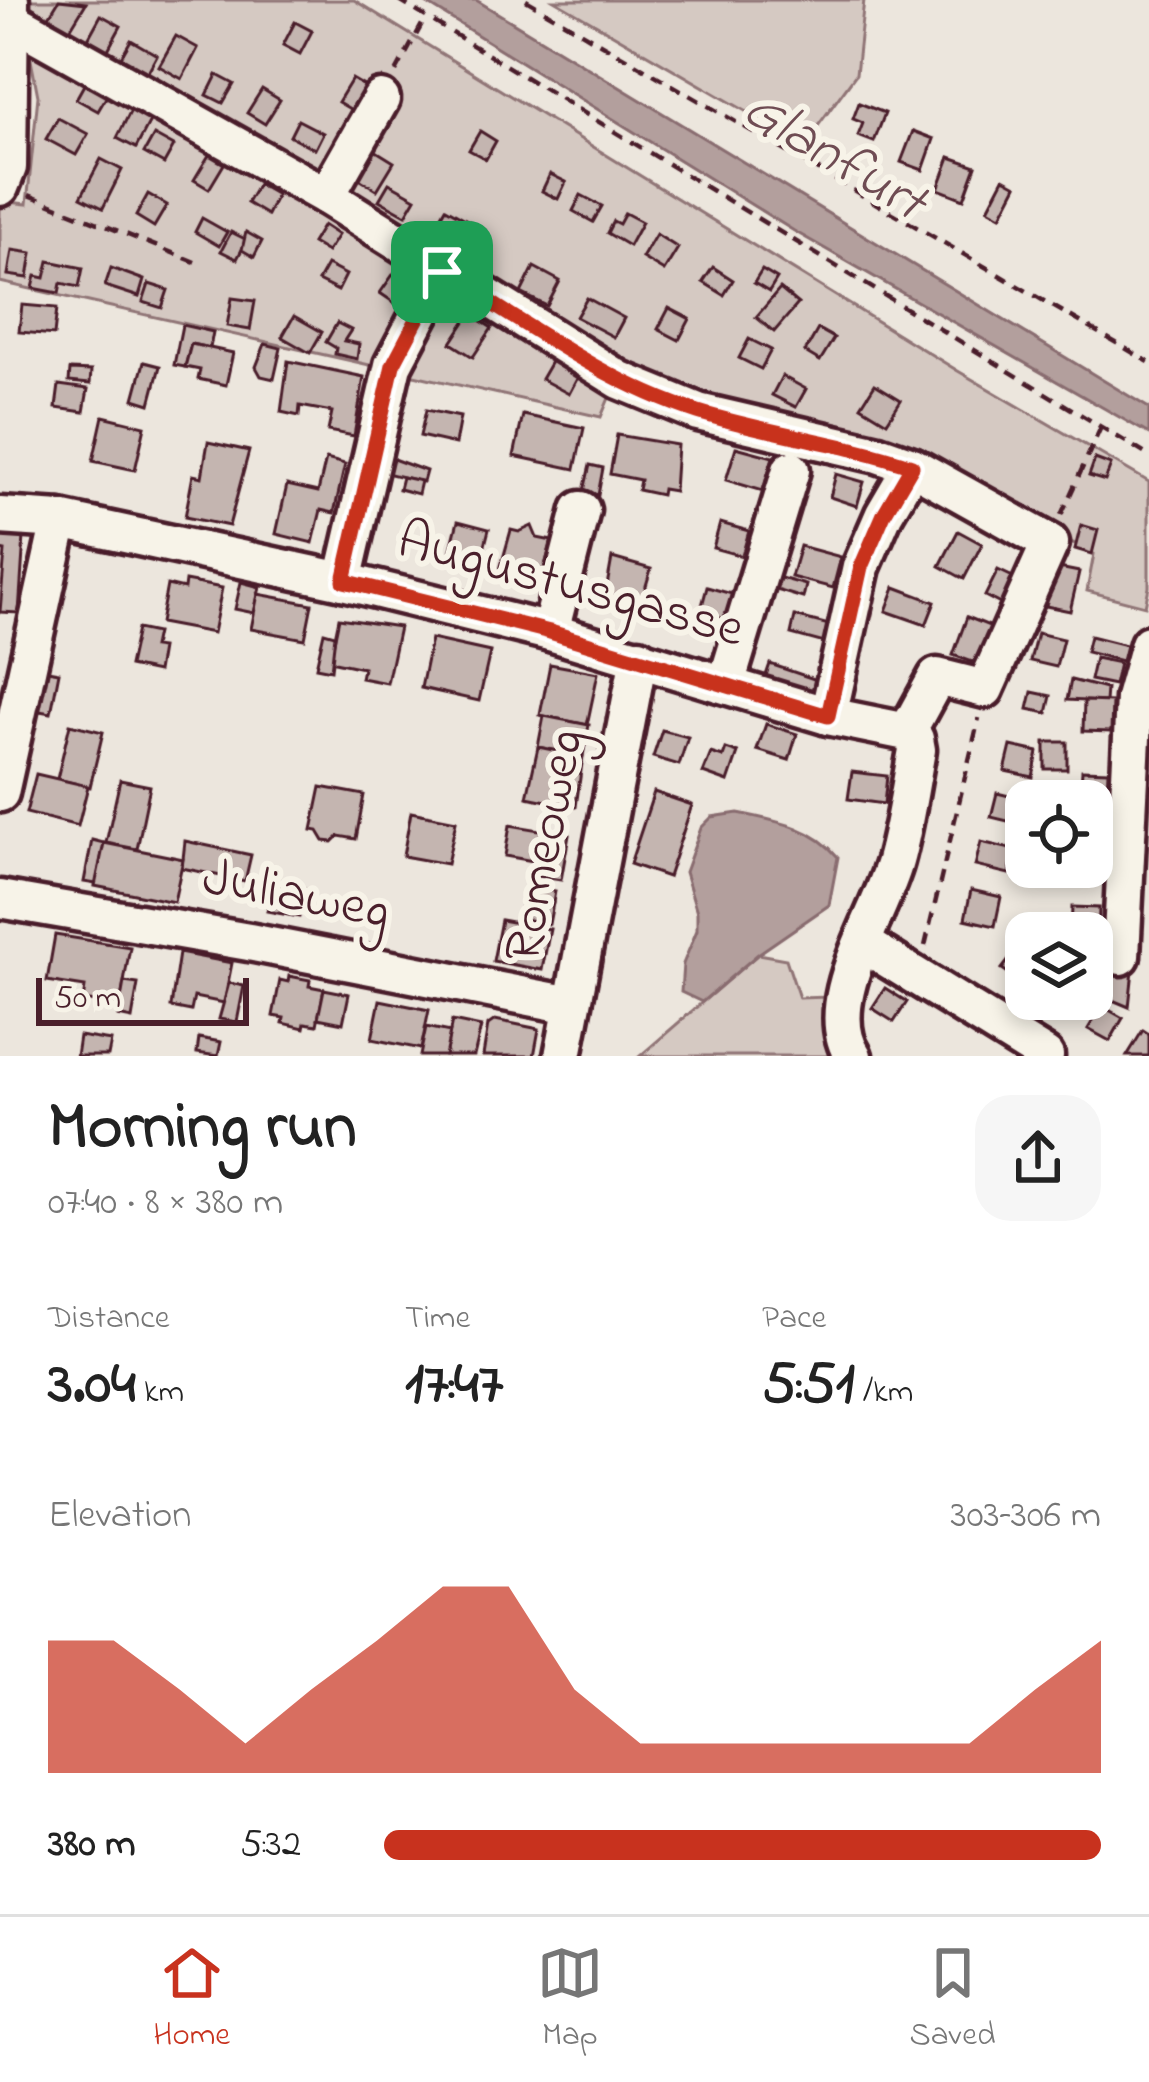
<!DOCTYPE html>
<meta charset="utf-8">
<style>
:root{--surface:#fff;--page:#f6f6f6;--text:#222;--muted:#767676;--line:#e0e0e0;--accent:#c8321e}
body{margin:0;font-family:"Indie Flower",sans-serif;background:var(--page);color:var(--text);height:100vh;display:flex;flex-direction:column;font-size:45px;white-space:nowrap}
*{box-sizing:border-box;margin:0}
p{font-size:39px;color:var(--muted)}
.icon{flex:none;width:66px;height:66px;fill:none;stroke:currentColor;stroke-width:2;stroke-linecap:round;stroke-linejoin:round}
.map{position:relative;height:1056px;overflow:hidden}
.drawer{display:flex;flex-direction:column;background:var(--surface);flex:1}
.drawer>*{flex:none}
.fabs{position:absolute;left:1005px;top:780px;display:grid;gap:24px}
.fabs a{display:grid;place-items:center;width:108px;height:108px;border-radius:24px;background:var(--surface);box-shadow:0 6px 18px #0003;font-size:60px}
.scale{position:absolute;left:36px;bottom:30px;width:213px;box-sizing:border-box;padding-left:12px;border:6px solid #4a1f2b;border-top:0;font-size:33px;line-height:42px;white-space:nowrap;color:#4a1f2b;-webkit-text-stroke:9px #f7f3e8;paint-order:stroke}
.pin{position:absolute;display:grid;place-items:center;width:102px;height:102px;color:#fff;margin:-51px;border-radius:24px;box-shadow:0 6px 18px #0006}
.round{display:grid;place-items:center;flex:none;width:126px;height:126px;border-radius:36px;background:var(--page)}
.head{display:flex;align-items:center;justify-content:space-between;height:204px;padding:0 48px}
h1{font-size:66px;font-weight:800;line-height:90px}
.figures{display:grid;grid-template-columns:repeat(3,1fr);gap:18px;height:204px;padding:12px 48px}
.figures div{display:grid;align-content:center}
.figures b{font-size:60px;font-weight:800}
.figures small{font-size:33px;font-weight:400}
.figures p{font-size:33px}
.chart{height:336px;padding:24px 48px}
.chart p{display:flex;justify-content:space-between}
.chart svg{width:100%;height:216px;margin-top:12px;fill:var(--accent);opacity:.7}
ul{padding:0 48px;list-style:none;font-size:39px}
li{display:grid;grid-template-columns:192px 144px 1fr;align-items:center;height:90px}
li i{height:30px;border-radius:15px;background:var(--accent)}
.tab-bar{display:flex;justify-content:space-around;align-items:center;height:168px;border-top:3px solid var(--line);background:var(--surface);font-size:33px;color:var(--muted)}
.tab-bar a{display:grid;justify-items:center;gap:6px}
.tab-bar .active{color:var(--accent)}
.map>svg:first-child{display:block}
.green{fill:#d5c9c2;stroke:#907476;stroke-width:3}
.water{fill:#b39f9d;stroke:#896c6f;stroke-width:3}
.building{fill:#c4b5b0;stroke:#4a1f2b;stroke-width:3}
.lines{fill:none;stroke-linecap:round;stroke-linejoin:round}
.minor-casing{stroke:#4a1f2b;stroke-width:45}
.path{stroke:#4a1f2b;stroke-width:4.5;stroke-dasharray:12 9;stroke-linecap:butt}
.minor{stroke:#f7f3e8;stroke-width:36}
.route-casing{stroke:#fff;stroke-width:24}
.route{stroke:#c8321e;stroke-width:15}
.labels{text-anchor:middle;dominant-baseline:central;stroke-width:12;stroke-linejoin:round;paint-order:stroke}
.street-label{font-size:54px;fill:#4a1f2b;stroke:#f7f3e8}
.water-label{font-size:57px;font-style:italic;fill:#6f4c53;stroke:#f7f3e8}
</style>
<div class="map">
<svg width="1149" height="1056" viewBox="0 0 1149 1056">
<rect width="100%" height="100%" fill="#ece6dd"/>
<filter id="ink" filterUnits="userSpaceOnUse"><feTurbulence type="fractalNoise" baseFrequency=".00833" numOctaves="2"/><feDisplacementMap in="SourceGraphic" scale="24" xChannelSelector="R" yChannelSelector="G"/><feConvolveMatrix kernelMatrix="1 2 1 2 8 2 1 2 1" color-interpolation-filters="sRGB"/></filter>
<g filter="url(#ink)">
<g class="green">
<polygon points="1,0 354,0 958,371 1149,482 1149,587 1145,606 1087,591 1094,554 906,455 694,405 623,365 601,417 0,282 0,201 27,204 38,96 22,13"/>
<polygon points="554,0 864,0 856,74 804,145"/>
<polygon points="758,954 786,959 799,998 829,997 828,1056 640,1056"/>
</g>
<g class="water">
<polygon points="421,0 476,0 1149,408 1149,434 794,231"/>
<path d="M 738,813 C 776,821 812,826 838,857 L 829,905 L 758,954 L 702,1002 L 681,992 L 683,964 L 697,930 L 697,912 L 685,872 L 701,828 L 712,817 Z"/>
</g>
<g class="building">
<polygon points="59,0 86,3 69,31 48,18"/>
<polygon points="101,15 121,26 104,57 84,46"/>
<polygon points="295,22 312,31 300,54 283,45"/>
<polygon points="176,36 198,48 182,79 159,66"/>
<polygon points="131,40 157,55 144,79 117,64"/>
<polygon points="217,75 234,84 223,103 207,95"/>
<polygon points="352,79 376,93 362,116 338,102"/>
<polygon points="86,81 108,94 98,111 76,99"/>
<polygon points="262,89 280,100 265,124 247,113"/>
<polygon points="859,103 885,113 874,142 858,136 863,123 853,119"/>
<polygon points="133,106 153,116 136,148 117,138"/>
<polygon points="58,118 88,134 76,155 46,139"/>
<polygon points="298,120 323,133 315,149 290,136"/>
<polygon points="480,131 496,141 486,159 469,150"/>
<polygon points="913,131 934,139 923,170 901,162"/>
<polygon points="154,135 174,146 164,164 144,153"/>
<polygon points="373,149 394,162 377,190 356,177"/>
<polygon points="209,155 224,164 209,189 194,180"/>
<polygon points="950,157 976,166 964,199 938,189"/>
<polygon points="101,159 122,170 103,208 81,197"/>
<polygon points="550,174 566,182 558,199 542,191"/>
<polygon points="1004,178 1017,185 1001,216 988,209"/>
<polygon points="389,183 416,198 406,215 379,200"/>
<polygon points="258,184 277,195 267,215 247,203"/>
<polygon points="148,194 167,205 154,227 136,216"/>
<polygon points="581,195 602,206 593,222 573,211"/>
<polygon points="446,208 485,230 477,245 437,224"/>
<polygon points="625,213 642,222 629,246 607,233 613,221 619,224"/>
<polygon points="202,218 227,232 219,246 195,232"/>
<polygon points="323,225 338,235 327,252 312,243"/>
<polygon points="231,232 247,240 237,259 221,251"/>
<polygon points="246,232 262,241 254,257 242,250"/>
<polygon points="656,234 678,248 664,271 642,258"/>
<polygon points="12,250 32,253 28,278 8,275"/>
<polygon points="49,261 83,268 79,287 61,283 59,293 33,288 36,276 45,278"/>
<polygon points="327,265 346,275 338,291 318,281"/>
<polygon points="534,267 560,281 547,306 521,293"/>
<polygon points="713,267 733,280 724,295 703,282"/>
<polygon points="111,268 144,280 139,297 105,286"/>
<polygon points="762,270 777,279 769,292 754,283"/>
<polygon points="394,273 412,286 399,306 380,293"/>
<polygon points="149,284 168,290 162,308 143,302"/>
<polygon points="780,289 798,304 774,332 756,317"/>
<polygon points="232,298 255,301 250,330 227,326"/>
<polygon points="587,298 624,318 614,337 576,317"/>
<polygon points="22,305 57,308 54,335 19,332"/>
<polygon points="669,308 690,319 679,340 658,329"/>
<polygon points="470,314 492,328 473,357 451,343"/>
<polygon points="294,316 322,332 310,353 282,337"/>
<polygon points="337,323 351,330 344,341 359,344 357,359 335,354 336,348 326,342"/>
<polygon points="182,325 213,332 210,348 191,344 185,367 174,365"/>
<polygon points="818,329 834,338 820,361 805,352"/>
<polygon points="749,339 771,350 761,369 739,358"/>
<polygon points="191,344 233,353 226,385 198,379 200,370 185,367"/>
<polygon points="265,344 281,348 274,379 261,376 256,367"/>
<polygon points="552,360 579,375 569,394 541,379"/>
<polygon points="288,361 364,377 354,436 328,431 332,412 300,406 299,416 281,412"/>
<polygon points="144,362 160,366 150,404 134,399"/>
<polygon points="70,370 91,371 90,384 69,382"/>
<polygon points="782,376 806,389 796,407 772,395"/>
<polygon points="875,384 901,400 887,422 861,406"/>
<polygon points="59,385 88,389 84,412 56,408"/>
<polygon points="426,410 460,417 455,444 420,436"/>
<polygon points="523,415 584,428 575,469 514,456"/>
<polygon points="103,416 145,426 135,470 93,461"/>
<polygon points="617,435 677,445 674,491 662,489 661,495 638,490 640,480 610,474"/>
<polygon points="208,442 249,451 229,526 185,517 193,475 202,477"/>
<polygon points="736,447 773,457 763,491 726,480"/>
<polygon points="385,456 426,471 423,482 382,472"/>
<polygon points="326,459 345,464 334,513 321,510 313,543 276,534 287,485 318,492"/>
<polygon points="1095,459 1111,465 1105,481 1089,476"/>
<polygon points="590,465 603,468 598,495 584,491"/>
<polygon points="836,474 864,482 857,506 830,497"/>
<polygon points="402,477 421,481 418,494 399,489"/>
<polygon points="458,521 489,529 479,569 448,561"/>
<polygon points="720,523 749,531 742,556 713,548"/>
<polygon points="1081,525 1098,530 1092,554 1075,549"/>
<polygon points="532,526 537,538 552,541 541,580 535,578 533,585 499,573 511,530 519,532"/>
<polygon points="958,531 982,544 964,579 940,566"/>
<polygon points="0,535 24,536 19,613 0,612 5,551 0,550"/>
<polygon points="800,546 841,557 833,588 791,577"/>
<polygon points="612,558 651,569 640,606 605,597"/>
<polygon points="1054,567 1079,572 1070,611 1046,606"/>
<polygon points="998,570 1017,579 1004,606 985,596"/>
<polygon points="777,577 806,585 803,598 773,589"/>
<polygon points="185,581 222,588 213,633 160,623 167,585 184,589"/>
<polygon points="241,582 260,587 254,613 235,609"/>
<polygon points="707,587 732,594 725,619 700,613"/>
<polygon points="895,587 935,602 926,625 886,611"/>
<polygon points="258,594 312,604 305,639 251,629"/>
<polygon points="795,616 833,626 828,644 791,634"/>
<polygon points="967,617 992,627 978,664 953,655"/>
<polygon points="339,618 399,627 387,683 361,678 363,668 330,661"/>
<polygon points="137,629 156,633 153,647 161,648 157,672 129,666"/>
<polygon points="324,632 335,635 331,670 316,667"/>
<polygon points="1037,633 1063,639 1056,667 1030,661"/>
<polygon points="1090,636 1126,645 1122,661 1086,652"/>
<polygon points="431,639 490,652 479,701 421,688"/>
<polygon points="1095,658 1119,663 1114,685 1090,680"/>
<polygon points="550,664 598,673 587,725 540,715"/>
<polygon points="770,664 820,681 814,701 763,684"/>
<polygon points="36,668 59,672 51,713 28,709"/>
<polygon points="1071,680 1106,689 1105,702 1067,700"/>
<polygon points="1032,692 1051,696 1047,713 1028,709"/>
<polygon points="1084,701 1112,702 1111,732 1083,731"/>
<polygon points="544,716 589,725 583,756 538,747"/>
<polygon points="70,724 103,732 90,787 57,779"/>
<polygon points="766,724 797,734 789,760 757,750"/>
<polygon points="662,730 688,737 679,765 653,757"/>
<rect x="1045" y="742" width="22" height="27"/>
<polygon points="1011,746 1038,752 1033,777 1005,771"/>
<polygon points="538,747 583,756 576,807 527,797"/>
<polygon points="726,749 738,753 728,782 703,773 711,753 723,757"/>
<polygon points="1082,770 1108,771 1106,807 1080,801"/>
<polygon points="852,772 887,776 884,804 848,799"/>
<polygon points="36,774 88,786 78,826 26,813"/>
<polygon points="120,780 150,786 137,849 106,843"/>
<polygon points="321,787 364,795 356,839 339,836 333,842 324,841 318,831 312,830"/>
<polygon points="654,792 692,805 668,877 630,864"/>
<polygon points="997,793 1026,800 1020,824 991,817"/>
<polygon points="411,812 456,821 447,864 403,856"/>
<polygon points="510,825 569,835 561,880 536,876 539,862 505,856"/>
<polygon points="92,840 104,843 96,884 84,882"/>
<polygon points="185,841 251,855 245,881 182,868"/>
<polygon points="981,842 1015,850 1009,874 975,866"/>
<polygon points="104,843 183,859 174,902 95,886"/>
<polygon points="273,882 304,888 299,917 267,911"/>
<polygon points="530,886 555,891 553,903 527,898"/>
<polygon points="971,890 1001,897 995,926 965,919"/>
<polygon points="523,897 553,903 549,924 519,918"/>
<polygon points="1072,907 1099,908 1097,966 1092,966 1092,933 1071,933"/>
<polygon points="501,920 550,929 542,970 493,961"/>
<polygon points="55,935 130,947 120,1006 83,1000 85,987 47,981"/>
<polygon points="1015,952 1026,960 1023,983 1002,969"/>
<polygon points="179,953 232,963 224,1003 194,997 191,1011 171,1007"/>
<polygon points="1111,969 1133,970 1129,1007 1110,999"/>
<polygon points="289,976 310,980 309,986 324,989 317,1025 305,1023 304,1028 283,1023 284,1018 273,1016 280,980 288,982"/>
<polygon points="124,982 138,984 132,1019 118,1016"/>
<polygon points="229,983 244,986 237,1022 219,1019"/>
<polygon points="885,988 907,1002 894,1022 872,1008"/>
<polygon points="324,989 349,994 343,1023 318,1018"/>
<polygon points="1045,999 1071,999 1061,1016 1042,1004"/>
<polygon points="380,1000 429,1010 421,1049 372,1039"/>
<polygon points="1102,1006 1123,1018 1110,1041 1088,1029"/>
<polygon points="495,1020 539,1029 534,1056 483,1056 488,1025"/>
<polygon points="452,1021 481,1027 474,1056 445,1056"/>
<polygon points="426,1027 450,1032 445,1056 420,1056"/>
<polygon points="1143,1030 1149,1034 1149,1056 1127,1056"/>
<polygon points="79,1036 111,1041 108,1056 76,1056"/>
<polygon points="199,1038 221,1042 218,1056 197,1053"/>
</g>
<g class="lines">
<g class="minor-casing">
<g id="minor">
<polyline points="10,19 326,196 620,380 698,412 878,454 912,466 1050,543 985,689 937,677 907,732"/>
<polyline points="0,187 8,167 10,0"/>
<polyline points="326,196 381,99"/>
<path d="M 0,516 L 60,520 L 343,581 L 550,632 L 828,716 L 907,732 L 915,739 L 917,750 C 910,787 905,825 895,861 C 880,916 818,1004 853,1056"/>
<polyline points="343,581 393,365 442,272"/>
<polyline points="550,632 581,510"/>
<polyline points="726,684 791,470"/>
<polyline points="828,716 861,567 884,514 912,466"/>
<polyline points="0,793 60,520"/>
<polyline points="0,899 249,942 571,1005"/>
<polyline points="864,944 1045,1056"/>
<polyline points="1121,956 1134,698 1149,644"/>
<polyline points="563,1056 639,657"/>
</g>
</g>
<g class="path">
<polyline points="398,0 1149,456"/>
<polyline points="526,0 1149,362"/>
<polyline points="396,72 425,19"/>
<polyline points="29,195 195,262"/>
<polyline points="1061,515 1101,427"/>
<polyline points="925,946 979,718"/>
</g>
<use href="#minor" class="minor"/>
</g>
</g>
<g class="lines" filter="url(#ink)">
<g class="route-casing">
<path id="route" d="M 442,272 C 524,322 606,383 698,412 C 769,434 842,442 912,466 L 884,514 L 861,567 L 828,716 L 550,632 L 344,581 L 393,365 Z"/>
</g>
<use href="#route" class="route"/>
</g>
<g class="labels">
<g class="street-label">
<text transform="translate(570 587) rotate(15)">Augustusgasse</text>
<text transform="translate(547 846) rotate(-79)">Romeoweg</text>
<text transform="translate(296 897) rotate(11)">Juliaweg</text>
</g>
<g class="water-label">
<text transform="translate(833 158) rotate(31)">Glanfurt</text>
</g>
</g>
</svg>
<div class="fabs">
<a><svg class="icon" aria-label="locate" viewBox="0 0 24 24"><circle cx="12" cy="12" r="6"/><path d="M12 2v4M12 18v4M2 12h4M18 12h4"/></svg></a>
<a><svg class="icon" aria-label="layers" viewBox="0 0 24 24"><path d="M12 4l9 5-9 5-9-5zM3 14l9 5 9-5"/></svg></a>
</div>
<div class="scale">50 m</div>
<div class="pin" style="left:442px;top:272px;background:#1e9e55"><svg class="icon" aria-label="arrive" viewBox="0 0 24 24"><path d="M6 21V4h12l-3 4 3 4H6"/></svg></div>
</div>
<section class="drawer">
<div class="head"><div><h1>Morning run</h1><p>07:40 · 8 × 380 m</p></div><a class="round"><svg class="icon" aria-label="share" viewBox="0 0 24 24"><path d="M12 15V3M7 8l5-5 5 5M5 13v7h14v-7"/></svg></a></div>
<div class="figures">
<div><p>Distance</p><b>3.04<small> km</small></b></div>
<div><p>Time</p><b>17:47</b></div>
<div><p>Pace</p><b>5:51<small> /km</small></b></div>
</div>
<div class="chart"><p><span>Elevation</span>303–306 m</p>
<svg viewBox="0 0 160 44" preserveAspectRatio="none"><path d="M0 44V17L10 17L20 27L30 38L40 27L50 17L60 6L70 6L80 27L90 38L100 38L110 38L120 38L130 38L140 38L150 27L160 17V44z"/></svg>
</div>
<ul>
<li><b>380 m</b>5:32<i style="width:100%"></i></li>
</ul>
</section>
<nav class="tab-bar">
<a class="active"><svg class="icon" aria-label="home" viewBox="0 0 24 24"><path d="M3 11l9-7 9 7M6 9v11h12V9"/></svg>Home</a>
<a><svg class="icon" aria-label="map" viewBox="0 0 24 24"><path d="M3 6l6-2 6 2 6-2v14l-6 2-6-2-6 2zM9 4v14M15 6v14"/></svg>Map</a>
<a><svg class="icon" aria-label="saved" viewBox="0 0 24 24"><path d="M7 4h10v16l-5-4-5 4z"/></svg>Saved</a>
</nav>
